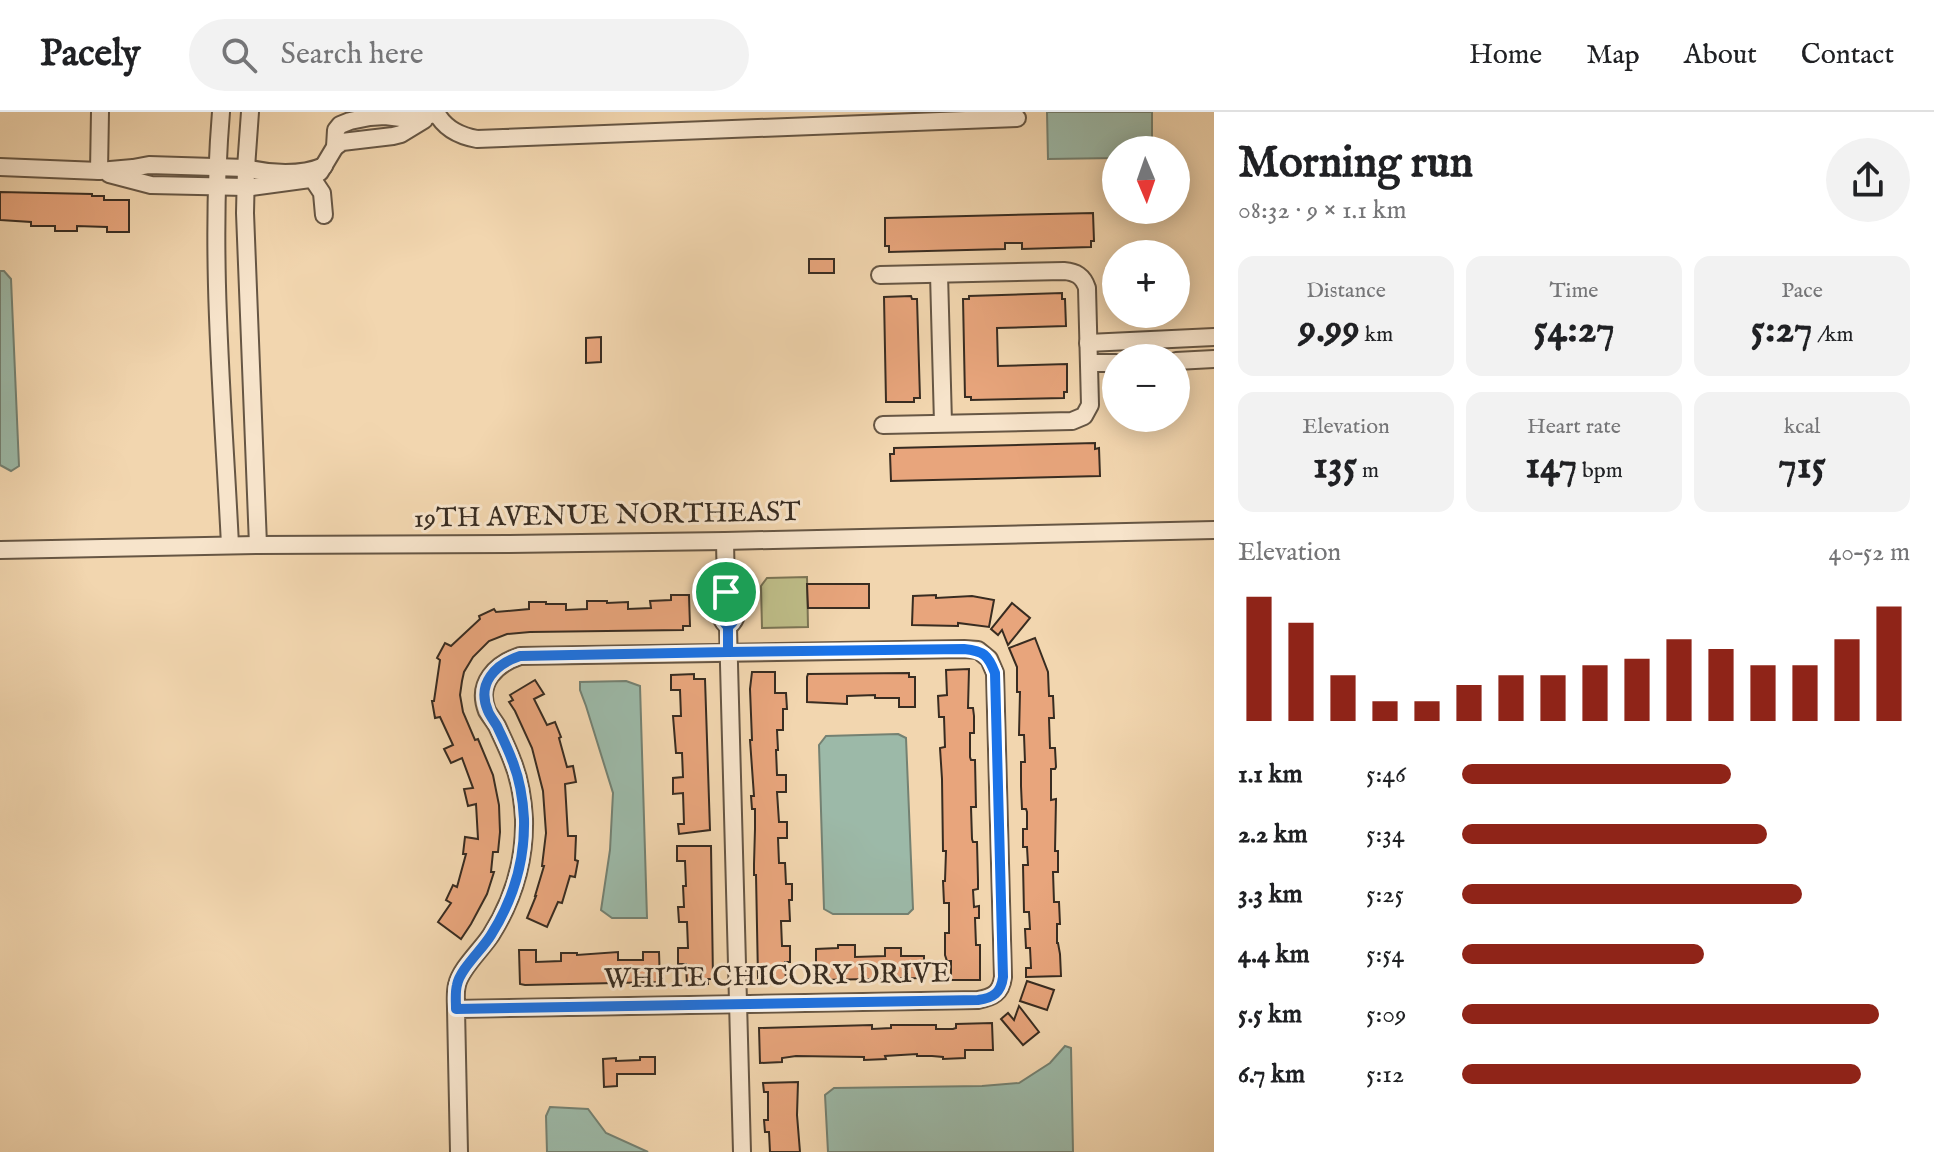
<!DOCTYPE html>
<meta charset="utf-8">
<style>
:root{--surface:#fff;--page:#f2f2f2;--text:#202124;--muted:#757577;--line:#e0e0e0;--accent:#8f2418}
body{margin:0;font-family:"IM FELL English",serif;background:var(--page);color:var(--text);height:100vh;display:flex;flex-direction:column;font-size:30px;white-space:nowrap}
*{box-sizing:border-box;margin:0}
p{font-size:26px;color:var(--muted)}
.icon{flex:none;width:44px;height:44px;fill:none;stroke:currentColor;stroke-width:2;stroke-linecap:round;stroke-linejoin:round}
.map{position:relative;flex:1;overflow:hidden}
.side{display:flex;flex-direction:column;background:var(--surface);width:720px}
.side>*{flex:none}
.needle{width:52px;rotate:178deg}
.tools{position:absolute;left:1102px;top:24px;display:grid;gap:16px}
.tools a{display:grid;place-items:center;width:88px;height:88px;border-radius:50%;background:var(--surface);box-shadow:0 4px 20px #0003;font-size:40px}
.pin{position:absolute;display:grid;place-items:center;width:68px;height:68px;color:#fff;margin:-34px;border:4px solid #fff;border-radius:50%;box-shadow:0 2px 8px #0007}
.round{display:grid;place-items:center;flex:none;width:84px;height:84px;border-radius:42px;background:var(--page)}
.headline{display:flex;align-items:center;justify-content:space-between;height:136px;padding:0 24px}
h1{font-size:44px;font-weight:700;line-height:60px}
.stats{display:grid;grid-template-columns:repeat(3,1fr);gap:12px;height:136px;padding:8px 24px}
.stats div{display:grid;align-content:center;border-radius:16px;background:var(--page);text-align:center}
.stats b{font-size:40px;font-weight:700}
.stats small{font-size:22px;font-weight:400}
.stats p{font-size:22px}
.chart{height:224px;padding:16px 24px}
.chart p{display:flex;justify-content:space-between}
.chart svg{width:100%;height:144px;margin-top:8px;stroke:var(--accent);stroke-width:6}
ul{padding:0 24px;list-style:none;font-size:26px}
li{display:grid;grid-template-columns:128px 96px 1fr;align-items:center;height:60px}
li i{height:20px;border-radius:10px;background:var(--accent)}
header{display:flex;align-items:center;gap:48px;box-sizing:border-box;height:112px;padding:0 40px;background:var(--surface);border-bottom:2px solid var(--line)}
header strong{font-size:38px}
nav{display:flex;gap:44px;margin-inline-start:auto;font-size:28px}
.search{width:560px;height:72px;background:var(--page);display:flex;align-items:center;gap:20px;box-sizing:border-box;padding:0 28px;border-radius:44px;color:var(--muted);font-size:30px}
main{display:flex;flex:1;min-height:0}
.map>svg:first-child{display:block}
.green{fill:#bebd88;stroke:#7b7454;stroke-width:2}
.water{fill:#9cb9a8;stroke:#748172;stroke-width:2}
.building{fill:#e8a57c;stroke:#382c21;stroke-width:2}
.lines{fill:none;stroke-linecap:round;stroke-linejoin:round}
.minor-casing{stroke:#665644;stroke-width:20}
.minor{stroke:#f7e4cb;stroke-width:16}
.route-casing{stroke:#fff;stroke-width:16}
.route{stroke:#1a73e8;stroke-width:10}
.labels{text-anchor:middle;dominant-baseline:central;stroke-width:6;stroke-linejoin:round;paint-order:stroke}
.street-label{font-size:28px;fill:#382c21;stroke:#f7e4cb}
</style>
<header>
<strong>Pacely</strong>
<div class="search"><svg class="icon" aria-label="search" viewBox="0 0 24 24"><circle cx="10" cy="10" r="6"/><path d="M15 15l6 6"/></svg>Search here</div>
<nav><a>Home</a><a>Map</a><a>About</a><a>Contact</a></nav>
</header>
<main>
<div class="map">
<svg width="1214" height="1040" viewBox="0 0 1214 1040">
<rect width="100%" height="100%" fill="#f2d6af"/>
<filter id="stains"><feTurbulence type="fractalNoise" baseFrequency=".0025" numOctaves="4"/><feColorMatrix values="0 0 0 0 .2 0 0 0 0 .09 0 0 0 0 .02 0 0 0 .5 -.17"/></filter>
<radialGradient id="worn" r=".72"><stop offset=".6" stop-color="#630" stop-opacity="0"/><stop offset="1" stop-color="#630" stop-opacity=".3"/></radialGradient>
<polygon class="green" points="807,465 808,515 762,516 761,474 767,466"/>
<g class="water">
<polygon points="1047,0 1152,0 1152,38 1116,38 1116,46 1048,47"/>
<polygon points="0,159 4,159 11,167 19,354 11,359 0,353"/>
<polygon points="626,569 640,574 647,806 612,806 601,798 610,738 613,681 586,594 580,578 580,570"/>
<polygon points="898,622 906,626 913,797 908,802 833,802 824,797 819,633 826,624"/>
<polygon points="1065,934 1071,936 1073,1040 828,1040 825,983 834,976 982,974 1019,971 1050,951"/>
<polygon points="550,995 588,997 606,1021 648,1040 547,1040 546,1004"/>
</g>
<g class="building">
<polygon points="0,80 92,82 92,84 104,84 104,88 129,88 129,120 107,120 107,115 77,114 77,119 55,119 55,114 31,114 31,110 0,108"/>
<polygon points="1093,101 1094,129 1091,129 1091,135 1022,137 1022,131 1005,131 1005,137 889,140 889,134 885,134 885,106"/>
<rect x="809" y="147" width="25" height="14"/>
<polygon points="1062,181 1062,187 1065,187 1066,214 997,216 998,254 1067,252 1067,280 1064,280 1064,286 971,288 971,285 965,285 963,187 969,187 969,184"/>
<polygon points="911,184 912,187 917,187 920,286 914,286 914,290 886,290 884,185"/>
<polygon points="601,225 601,250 586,251 586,226"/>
<polygon points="1095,331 1095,337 1099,336 1100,364 891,369 890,342 894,342 894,336"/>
<polygon points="807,472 869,472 869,496 808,496"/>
<polygon points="671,483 689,483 690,514 683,514 683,518 530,520 507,522 489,529 473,545 464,560 462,569 460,583 463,600 475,628 478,627 493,663 499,693 500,720 498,740 493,740 491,760 494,760 487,782 471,812 461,827 438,810 451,791 446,788 453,773 457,775 466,742 463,742 465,725 478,727 476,692 468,694 464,677 473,676 462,646 451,651 444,637 453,633 440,605 435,606 432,589 434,589 440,548 437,546 445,531 451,534 480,507 479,504 494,497 496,500 529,497 529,490 546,490 546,492 566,492 566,498 587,497 587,489 607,489 607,491 628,490 628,497 651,496 650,489 671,488"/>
<polygon points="936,483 936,486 972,484 994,488 989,515 958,511 958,514 912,513 913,484"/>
<polygon points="1012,491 1030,506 1008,533 1002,518 998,523 991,517"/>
<polygon points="1035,526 1048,560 1049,584 1053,584 1054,606 1049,606 1050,636 1055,636 1056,655 1055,657 1051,657 1051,688 1056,687 1055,739 1058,739 1058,760 1053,760 1054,790 1059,790 1060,812 1057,812 1057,831 1058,831 1060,842 1061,864 1026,865 1026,856 1031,856 1030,836 1026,836 1025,817 1030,817 1029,800 1024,800 1023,753 1028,753 1027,735 1023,735 1023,717 1027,717 1027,700 1026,697 1022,697 1021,674 1021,650 1025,650 1024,623 1019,623 1020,580 1017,580 1017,555 1009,536"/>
<polygon points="969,557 968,596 973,596 974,604 974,621 970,621 970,645 971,648 975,648 976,695 971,695 972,727 973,730 977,730 978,768 978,777 973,778 974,795 979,794 979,806 975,806 976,833 980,833 980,868 951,868 951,849 947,849 945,843 945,821 949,821 949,791 944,791 943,769 945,769 946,739 943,739 942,667 940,636 945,635 944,605 939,605 938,584 947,583 946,558"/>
<polygon points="752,560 775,560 775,581 786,581 787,597 783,597 783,618 777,618 778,638 776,638 777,663 786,663 786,680 777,680 779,710 787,710 787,726 778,726 779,751 785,751 786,772 792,772 792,788 789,788 790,809 781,809 782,834 790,834 790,850 785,850 786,871 760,872 760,866 758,866 756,763 754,763 754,752 755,717 755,697 752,697 751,684 754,684 750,628 752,628 750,577"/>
<polygon points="909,561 909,565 915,565 915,595 899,595 899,586 875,586 875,583 847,584 847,592 807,590 807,565 808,562"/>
<polygon points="694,562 694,567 705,567 710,718 679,722 678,712 684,712 683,681 673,682 673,666 683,665 682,641 676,641 673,604 681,604 680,578 671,578 671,563"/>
<polygon points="535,568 544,582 534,587 547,613 555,610 561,625 559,626 567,655 573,654 576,670 565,672 568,724 576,724 575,748 578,749 575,765 570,764 562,791 558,790 547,815 527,806 536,784 535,784 544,754 542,754 546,721 543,679 532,636 515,599 509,590 513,588 510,583"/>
<polygon points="677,734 711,734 713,867 708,867 708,872 687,873 686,852 678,852 678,836 688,836 687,810 679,810 678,795 684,795 683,774 686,774 685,749 677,749"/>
<polygon points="838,833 855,833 855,845 885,844 885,836 901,836 901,844 924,844 924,866 819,868 819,865 816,865 816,837 838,836"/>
<polygon points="519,838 536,838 536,850 561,849 561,841 577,841 577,843 618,840 618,848 643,848 643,840 659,840 660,870 525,873 520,872"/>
<polygon points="1027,869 1054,878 1047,898 1020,889"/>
<polygon points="1019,894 1039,920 1023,933 1001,907 1008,901 1014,908"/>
<polygon points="992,911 993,938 965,938 965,946 943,947 943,945 932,944 917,944 917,942 885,944 886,947 864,948 864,945 796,944 782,946 782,950 760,951 759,916 872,913 872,917 891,916 891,913 936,913 936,917 953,917 956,916 956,912"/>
<polygon points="640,945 655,945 655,962 617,962 617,974 604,975 603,947 616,946 616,949 640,948"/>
<polygon points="798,970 797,1003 800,1040 770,1040 769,1020 765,1020 764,1008 768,1008 768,980 764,980 763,971"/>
</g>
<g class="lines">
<g class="minor-casing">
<g id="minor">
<path d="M 221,0 C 209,144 223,289 230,433"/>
<polyline points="250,0 246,56 245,101 258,433"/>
<path d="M 436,0 C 444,16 460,24 477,27 L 1017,6"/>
<polyline points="335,35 342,30 393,24 401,22 424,8"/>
<path d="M 0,55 L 99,59 L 133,56 L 149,53 L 246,56 C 270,62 301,64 324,54"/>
<polyline points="99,59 100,0"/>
<polyline points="109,62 151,73 245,75"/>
<polyline points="312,66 322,81 324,103"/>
<polyline points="245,76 310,67 320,60 335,35 336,18 340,13 350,9 370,5 385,4 409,7 436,2"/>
<polyline points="939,162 943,311"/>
<path d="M 880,163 L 1064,159 C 1076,160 1083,164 1087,176 L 1090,293 L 1084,304 L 1072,309 L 883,313"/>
<polyline points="1088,231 1214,225"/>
<polyline points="1176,249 1214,247"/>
<polyline points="1089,251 1116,251"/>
<path d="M 725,429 L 726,480 C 716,493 716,503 728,515 L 742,1040"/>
<polyline points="0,438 258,433 509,432 725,429 1214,418"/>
<path d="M 726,480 C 739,489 741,504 728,515"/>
<path d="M 456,897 L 978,888 C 993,885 1001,881 1003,865 L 995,561 L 989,547 L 978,538 L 964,537 L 520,544 C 496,552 476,571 487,599 C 490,604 494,609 497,614 C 502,625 508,637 512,648 C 519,665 523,688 524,707 C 525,749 513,788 491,823 C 482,837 460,857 457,873 C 455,880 456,889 456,897 L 459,1040"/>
</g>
</g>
<use href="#minor" class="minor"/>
</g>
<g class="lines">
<g class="route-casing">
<path id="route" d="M 726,480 C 716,493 716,503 728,515 L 728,540 L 520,544 C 496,552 476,571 488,599 C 490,604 494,609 497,614 C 502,625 508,637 512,648 C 519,665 523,688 524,707 C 525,749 513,788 491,823 C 482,838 460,857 457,873 C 455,880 456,889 456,897 L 978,888 C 993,886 1001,881 1003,865 L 995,561 C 988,543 984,539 964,537 L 728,540 L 728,515 C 741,504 739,489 726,480"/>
</g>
<use href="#route" class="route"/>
</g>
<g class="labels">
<g class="street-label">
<text transform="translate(607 404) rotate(-1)">19TH AVENUE NORTHEAST</text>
<text transform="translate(777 865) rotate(-1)">WHITE CHICORY DRIVE</text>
</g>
</g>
<rect width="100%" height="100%" filter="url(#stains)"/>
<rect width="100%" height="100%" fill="url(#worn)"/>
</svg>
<div class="tools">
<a><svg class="needle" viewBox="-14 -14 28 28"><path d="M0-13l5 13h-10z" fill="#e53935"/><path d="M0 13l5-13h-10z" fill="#757577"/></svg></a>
<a>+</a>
<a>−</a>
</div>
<div class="pin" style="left:726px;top:480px;background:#1e9e55"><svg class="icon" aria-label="arrive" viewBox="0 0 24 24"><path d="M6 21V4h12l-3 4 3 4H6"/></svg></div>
</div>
<section class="side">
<div class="headline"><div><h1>Morning run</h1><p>08:32 · 9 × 1.1 km</p></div><a class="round"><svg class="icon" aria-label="share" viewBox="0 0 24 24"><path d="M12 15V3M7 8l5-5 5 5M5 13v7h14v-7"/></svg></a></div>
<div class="stats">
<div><p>Distance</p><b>9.99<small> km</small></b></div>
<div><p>Time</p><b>54:27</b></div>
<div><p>Pace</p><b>5:27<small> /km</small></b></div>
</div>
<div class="stats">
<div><p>Elevation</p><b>135<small> m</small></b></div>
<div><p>Heart rate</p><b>147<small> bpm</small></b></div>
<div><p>kcal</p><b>715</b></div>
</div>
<div class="chart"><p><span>Elevation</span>40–52 m</p>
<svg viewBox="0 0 160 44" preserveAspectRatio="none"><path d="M5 44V6M15 44V14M25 44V30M35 44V38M45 44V38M55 44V33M65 44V30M75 44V30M85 44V27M95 44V25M105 44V19M115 44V22M125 44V27M135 44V27M145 44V19M155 44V9"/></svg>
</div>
<ul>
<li><b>1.1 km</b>5:46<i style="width:60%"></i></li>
<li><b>2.2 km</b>5:34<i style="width:68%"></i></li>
<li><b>3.3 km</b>5:25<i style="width:76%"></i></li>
<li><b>4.4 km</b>5:54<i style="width:54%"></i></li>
<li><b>5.5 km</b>5:09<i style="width:93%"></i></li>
<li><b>6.7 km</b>5:12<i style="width:89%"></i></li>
</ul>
</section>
</main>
